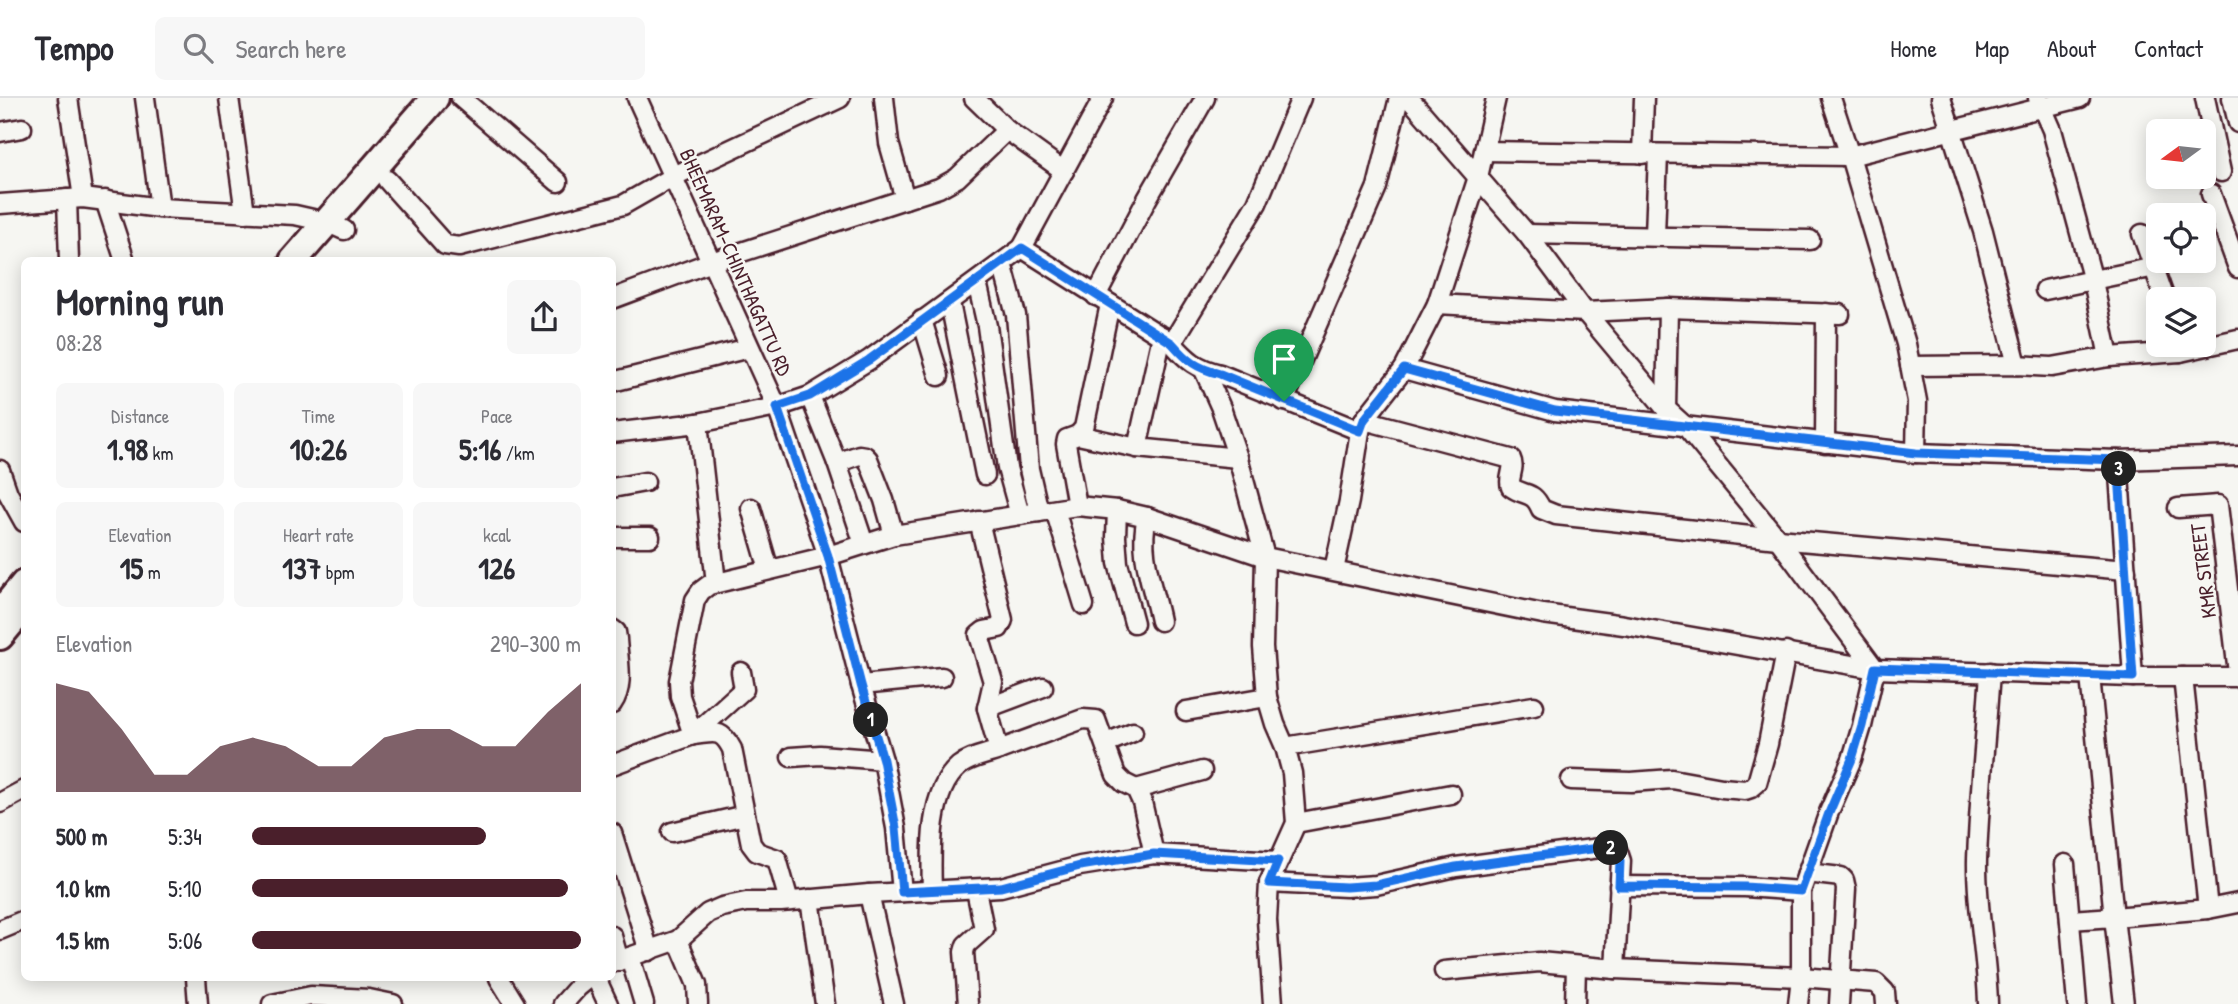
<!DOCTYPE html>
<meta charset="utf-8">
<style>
:root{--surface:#fff;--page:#f7f7f7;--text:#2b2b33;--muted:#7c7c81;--line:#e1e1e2;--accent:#4a1f2b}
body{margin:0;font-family:"Patrick Hand",sans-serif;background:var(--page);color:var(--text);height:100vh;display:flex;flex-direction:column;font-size:26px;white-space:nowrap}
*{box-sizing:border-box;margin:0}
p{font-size:23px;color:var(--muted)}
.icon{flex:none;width:38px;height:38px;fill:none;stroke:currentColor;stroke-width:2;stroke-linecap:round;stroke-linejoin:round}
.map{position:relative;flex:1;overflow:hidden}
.drawer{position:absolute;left:21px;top:159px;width:595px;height:724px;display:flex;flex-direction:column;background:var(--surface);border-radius:10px;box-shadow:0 4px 18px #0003}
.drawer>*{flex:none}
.needle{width:46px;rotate:255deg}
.fabs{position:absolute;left:2146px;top:21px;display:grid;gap:14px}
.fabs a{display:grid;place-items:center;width:70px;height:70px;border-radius:10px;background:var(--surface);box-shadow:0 4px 18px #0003;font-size:35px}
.pin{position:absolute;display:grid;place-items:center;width:60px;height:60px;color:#fff;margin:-72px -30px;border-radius:50% 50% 50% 0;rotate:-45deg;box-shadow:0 0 7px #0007}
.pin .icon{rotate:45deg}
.km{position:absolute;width:35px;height:35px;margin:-18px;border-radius:50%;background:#222;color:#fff;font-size:19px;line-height:35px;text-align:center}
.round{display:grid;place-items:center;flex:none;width:74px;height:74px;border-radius:10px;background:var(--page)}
.headline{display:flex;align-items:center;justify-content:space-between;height:119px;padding:0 35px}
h1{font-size:38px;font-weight:800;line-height:52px}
.metrics{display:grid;grid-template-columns:repeat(3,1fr);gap:10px;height:119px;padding:7px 35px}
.metrics div{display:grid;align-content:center;border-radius:10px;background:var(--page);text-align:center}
.metrics b{font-size:30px;font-weight:800}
.metrics small{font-size:19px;font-weight:400}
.metrics p{font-size:19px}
.chart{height:196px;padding:14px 35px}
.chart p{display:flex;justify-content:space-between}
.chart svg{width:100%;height:126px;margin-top:7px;fill:var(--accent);opacity:.7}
ul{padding:0 35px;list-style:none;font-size:23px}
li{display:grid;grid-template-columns:112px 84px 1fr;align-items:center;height:52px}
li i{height:18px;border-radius:9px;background:var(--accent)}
header{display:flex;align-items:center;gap:42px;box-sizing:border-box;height:98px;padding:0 35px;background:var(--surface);border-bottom:2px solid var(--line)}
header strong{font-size:33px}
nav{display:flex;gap:38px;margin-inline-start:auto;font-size:24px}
.search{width:490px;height:63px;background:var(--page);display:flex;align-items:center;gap:18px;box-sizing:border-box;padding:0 24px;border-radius:10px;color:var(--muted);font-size:26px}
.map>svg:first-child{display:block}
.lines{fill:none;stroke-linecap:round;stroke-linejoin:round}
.minor-casing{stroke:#4a1f2b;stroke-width:23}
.highway-casing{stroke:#4a1f2b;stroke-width:32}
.minor{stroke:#f6f6f2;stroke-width:18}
.highway{stroke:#f6f6f2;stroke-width:26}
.route-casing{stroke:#fff;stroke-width:14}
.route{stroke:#1a73e8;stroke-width:9}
.labels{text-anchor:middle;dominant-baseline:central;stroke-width:5;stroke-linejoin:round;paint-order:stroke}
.street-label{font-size:21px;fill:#4a1f2b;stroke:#f6f6f2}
</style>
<header>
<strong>Tempo</strong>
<div class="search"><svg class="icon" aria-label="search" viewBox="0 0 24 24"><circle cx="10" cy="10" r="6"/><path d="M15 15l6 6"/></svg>Search here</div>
<nav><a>Home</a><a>Map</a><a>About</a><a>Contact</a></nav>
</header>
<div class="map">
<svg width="2238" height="906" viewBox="0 0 2238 906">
<rect width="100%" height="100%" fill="#f6f6f2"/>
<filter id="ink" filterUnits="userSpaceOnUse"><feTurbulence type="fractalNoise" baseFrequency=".0143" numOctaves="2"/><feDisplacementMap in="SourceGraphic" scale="14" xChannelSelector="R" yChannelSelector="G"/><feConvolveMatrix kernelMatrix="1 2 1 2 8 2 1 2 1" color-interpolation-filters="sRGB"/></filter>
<g filter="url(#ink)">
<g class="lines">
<g class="minor-casing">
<g id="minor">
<polyline points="68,0 83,100"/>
<polyline points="145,0 160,110"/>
<polyline points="229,0 245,115"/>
<polyline points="461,0 558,84"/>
<polyline points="637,0 777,309 828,458 861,587 883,662 896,730 902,794"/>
<polyline points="884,0 889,45 905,101"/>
<polyline points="974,0 1007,32 1064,73"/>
<path d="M 1103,0 L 1022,150 L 1172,245 C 1188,263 1196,270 1220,276 L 1360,333"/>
<polyline points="1409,0 1527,136 1585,214 1666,311 1687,330 1778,441 1875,571 1862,628 1852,661 1829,714 1801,793 1801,879 1615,871 1539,864 1444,873"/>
<polyline points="1831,0 1850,58 1906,246 1917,303 1916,355"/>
<polyline points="1941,0 1983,133 2017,267"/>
<polyline points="2038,0 2052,32 2093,183 2109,259"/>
<polyline points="2205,0 2221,74"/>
<polyline points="2232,0 2238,25"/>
<polyline points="0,34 22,30"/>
<polyline points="1484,53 1850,58 2080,0"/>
<polyline points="1642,56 1644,0"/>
<polyline points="387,82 445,147 459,149 623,107 672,79 840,0"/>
<polyline points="2211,96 2238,170"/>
<polyline points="67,101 69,163"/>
<polyline points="105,102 125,163"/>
<polyline points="0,106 83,100 160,110 295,117 326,124 344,132"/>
<polyline points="1527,136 1810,142"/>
<polyline points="2142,136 2165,201"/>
<polyline points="1655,137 1658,56"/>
<polyline points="1002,165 1016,217 1029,371 1039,414"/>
<polyline points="977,184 987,228 1007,370 1020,417"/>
<polyline points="2045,192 2155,169"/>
<polyline points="1096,198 1147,101 1205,0"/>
<polyline points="612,201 711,164 939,90 957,80 1007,32"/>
<polyline points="950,205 985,377"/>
<polyline points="1437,206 1585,214 1668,210 1840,216"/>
<polyline points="922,222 939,278"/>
<polyline points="1162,238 1137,350 1238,360"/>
<polyline points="1172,245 1257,105 1301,0"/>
<polyline points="2178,247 2180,254 2238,241"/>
<polyline points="1910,268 2017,267 2052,269 2109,259 2180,254"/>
<polyline points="1404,271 1555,313 1916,355 2118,362 2238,358"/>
<polyline points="1204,272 1221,310 1238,360 1265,459 1263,549 1267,599 1275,626 1285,649 1292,675 1296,725 1269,785 1267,822 1273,906"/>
<polyline points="612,284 749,250"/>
<polyline points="810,298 837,365 864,446"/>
<polyline points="1284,303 1377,89 1399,0"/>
<polyline points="1666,311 1668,210"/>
<path d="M 1364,322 L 1511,361 C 1516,371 1507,380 1511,389 C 1525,399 1533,392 1541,411 L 1556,417 L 1778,441 L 2126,472"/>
<polyline points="698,325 716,485"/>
<polyline points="612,335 698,325 777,309 810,298 869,262 1022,150"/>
<polyline points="1078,337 1084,330 1110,206"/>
<polyline points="1825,345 1826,215"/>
<polyline points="2118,362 2133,579"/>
<polyline points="837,365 859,357 865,358 868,361 884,402 894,437"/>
<polyline points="0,372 8,395 24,424"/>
<polyline points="612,390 645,384"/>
<polyline points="1077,408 1066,346 1067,341 1078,337 1137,350"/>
<polyline points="751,410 769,472"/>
<polyline points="2178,410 2218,407 2238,575"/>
<polyline points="1055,412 1084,507"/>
<polyline points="1117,412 1116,439 1118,465 1134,525"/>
<path d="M 1147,419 C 1138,455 1153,488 1160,523"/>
<polyline points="979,423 1003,522 999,530 984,533 979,537 993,584 987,610"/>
<polyline points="612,439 650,439"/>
<polyline points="1334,472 1349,403 1360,333 1364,322 1404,271 1437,206 1478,79 1496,0"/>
<path d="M 612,531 L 616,534 L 617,541 C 618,562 625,588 612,606"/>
<polyline points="2090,578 2114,819 2208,811 2238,805"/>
<polyline points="2183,579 2208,811"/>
<polyline points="861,587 942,579"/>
<polyline points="1186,613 1267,599"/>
<path d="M 693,637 C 715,635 721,630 732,651 L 751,746 L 757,754 L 777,761 L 789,803"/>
<polyline points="693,637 744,591 741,574"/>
<polyline points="1106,645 1133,634"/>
<polyline points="1285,649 1534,608"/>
<polyline points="999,652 1083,621 1096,622 1116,677 1124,685 1136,691 1142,704 1154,756"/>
<polyline points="791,659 820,657 883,662"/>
<polyline points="612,667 693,637 680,598 679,583 695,502 701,493 709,487 828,458 894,437 1077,408 1117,412 1147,419 1265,459 1543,516 1624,527 1875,571 2133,579 2238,579"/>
<polyline points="1571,682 1631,684 1672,681 1722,690 1745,692 1751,690 1757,685 1768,646 1786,554"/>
<polyline points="1136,691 1202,673"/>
<polyline points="0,705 24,692"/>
<polyline points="1296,725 1451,696"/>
<polyline points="672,734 745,717"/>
<polyline points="612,735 649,853"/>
<polyline points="2065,766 2077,906"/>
<polyline points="1807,775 1841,779 1844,782 1846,791 1839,906"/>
<polyline points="1269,785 1346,789 1376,787 1456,769 1607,749 1618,754 1621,763 1615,871"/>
<polyline points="1619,788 1745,789 1801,793"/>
<path d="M 932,793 C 931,757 928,694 959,668 C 970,659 986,657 999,652 L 987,610 L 1043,589"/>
<polyline points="869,796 894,906"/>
<polyline points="810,801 825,906"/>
<polyline points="2070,822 2114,819 2124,906"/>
<polyline points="0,832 24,822"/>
<polyline points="612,838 619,863"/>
<polyline points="678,842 697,887 698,906"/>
<polyline points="630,859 644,906"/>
<polyline points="612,865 678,842 708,815 722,809 746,804 781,804 869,796 1001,789 1080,768 1154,756 1278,763"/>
<polyline points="196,880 198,906"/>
<polyline points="499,880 515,906"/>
<polyline points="596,880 608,906"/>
<polyline points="272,906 311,898 369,901 393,906"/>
<polyline points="563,906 578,889 589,880"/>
<polyline points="968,906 964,854 966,847 984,831 976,792"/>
<polyline points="1575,906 1576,868"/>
<polyline points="1798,906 1801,879 1876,885 1885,894 1886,906"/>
<path d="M 1988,906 C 1987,858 1976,810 1977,762 C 1979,699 1986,637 1990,574"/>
</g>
</g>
<g class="highway-casing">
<g id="highway">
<polyline points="293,163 435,0"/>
<polyline points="0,515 24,486"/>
<polyline points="0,538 24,509"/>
</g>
</g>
<use href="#minor" class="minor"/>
<use href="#highway" class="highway"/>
</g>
</g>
<g class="lines" filter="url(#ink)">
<g class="route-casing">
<path id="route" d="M 1022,150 L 1172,245 C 1188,263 1196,270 1220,276 L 1360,333 L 1364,322 L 1404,271 L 1555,313 L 1916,355 L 2118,362 L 2133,579 L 1875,570 L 1862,628 L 1852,661 L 1829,715 L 1801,793 L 1745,789 L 1619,788 L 1620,763 L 1618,754 L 1606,749 L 1456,769 L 1376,787 L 1346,789 L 1269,785 L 1278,763 L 1154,756 L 1080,768 L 1001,789 L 902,794 L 896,730 L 883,662 L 861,587 L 828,458 L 777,309 L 810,298 L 869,262 Z"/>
</g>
<use href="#route" class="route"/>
</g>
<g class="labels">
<g class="street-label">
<text transform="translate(736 164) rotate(66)">BHEEMARAM-CHINTHAGATTU RD</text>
<text transform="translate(2203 473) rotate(-97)">KMR STREET</text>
</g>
</g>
</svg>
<div class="fabs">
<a><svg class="needle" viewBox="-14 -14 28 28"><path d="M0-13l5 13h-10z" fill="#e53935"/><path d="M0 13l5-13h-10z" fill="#7c7c81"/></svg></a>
<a><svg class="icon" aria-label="locate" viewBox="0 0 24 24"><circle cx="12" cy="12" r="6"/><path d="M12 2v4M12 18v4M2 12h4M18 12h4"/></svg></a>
<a><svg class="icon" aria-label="layers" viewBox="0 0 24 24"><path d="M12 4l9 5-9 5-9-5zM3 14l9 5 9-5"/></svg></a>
</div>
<div class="pin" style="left:1284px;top:303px;background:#1e9e55"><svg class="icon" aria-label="arrive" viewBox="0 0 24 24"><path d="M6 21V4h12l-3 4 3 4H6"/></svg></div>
<b class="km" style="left:871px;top:622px">1</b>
<b class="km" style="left:1611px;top:750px">2</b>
<b class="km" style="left:2119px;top:371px">3</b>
<section class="drawer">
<div class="headline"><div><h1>Morning run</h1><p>08:28</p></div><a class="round"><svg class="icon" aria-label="share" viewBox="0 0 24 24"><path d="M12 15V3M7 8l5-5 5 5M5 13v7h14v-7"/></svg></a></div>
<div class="metrics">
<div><p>Distance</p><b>1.98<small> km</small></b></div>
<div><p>Time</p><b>10:26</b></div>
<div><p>Pace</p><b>5:16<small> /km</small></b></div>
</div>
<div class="metrics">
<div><p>Elevation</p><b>15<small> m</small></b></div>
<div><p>Heart rate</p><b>137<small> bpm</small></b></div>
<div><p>kcal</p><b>126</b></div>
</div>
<div class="chart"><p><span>Elevation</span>290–300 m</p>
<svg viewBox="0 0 160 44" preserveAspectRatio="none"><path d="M0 44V6L10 9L20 22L30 38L40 38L50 28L60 25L70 28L80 35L90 35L100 25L110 22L120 22L130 28L140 28L150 16L160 6V44z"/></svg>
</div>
<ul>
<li><b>500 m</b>5:34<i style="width:71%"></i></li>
<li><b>1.0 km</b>5:10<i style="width:96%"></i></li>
<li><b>1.5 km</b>5:06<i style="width:100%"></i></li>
</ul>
</section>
</div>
